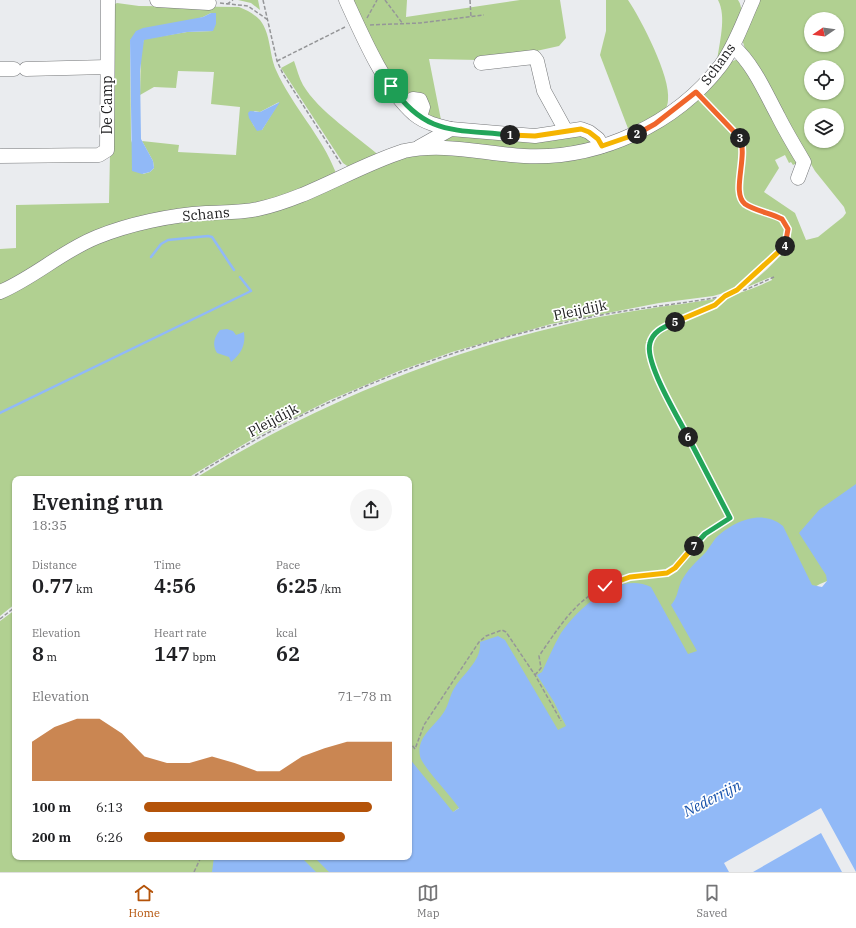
<!DOCTYPE html>
<meta charset="utf-8">
<style>
:root{--surface:#fff;--page:#f6f6f6;--text:#202124;--muted:#757577;--line:#e0e0e0;--accent:#b45309}
body{margin:0;font-family:"IBM Plex Serif",serif;background:var(--page);color:var(--text);height:100vh;display:flex;flex-direction:column;font-size:15px;white-space:nowrap}
*{box-sizing:border-box;margin:0}
p{font-size:13px;color:var(--muted)}
.icon{flex:none;width:22px;height:22px;fill:none;stroke:currentColor;stroke-width:2;stroke-linecap:round;stroke-linejoin:round}
.map{position:relative;flex:1;overflow:hidden}
.details{position:absolute;left:12px;top:476px;width:400px;height:384px;display:flex;flex-direction:column;background:var(--surface);border-radius:8px;box-shadow:0 1px 3px #0004}
.details>*{flex:none}
.needle{width:26px;rotate:257deg}
.controls{position:absolute;left:804px;top:12px;display:grid;gap:8px}
.controls a{display:grid;place-items:center;width:40px;height:40px;border-radius:50%;background:var(--surface);box-shadow:0 1px 3px #0004;font-size:20px}
.pin{position:absolute;display:grid;place-items:center;width:34px;height:34px;color:#fff;margin:-17px;border-radius:8px;box-shadow:0 2px 6px #0006}
.km{position:absolute;width:20px;height:20px;margin:-10px;border-radius:50%;background:#222;color:#fff;font-size:11px;line-height:20px;text-align:center}
.round{display:grid;place-items:center;flex:none;width:42px;height:42px;border-radius:21px;background:var(--page)}
.summary{display:flex;align-items:center;justify-content:space-between;height:68px;padding:0 20px}
h1{font-size:22px;font-weight:600;line-height:30px}
.figures{display:grid;grid-template-columns:repeat(3,1fr);gap:6px;height:68px;padding:4px 20px}
.figures div{display:grid;align-content:center}
.figures b{font-size:20px;font-weight:600}
.figures small{font-size:11px;font-weight:400}
.figures p{font-size:11px}
.chart{height:112px;padding:8px 20px}
.chart p{display:flex;justify-content:space-between}
.chart svg{width:100%;height:72px;margin-top:4px;fill:var(--accent);opacity:.7}
ul{padding:0 20px;list-style:none;font-size:13px}
li{display:grid;grid-template-columns:64px 48px 1fr;align-items:center;height:30px}
li i{height:10px;border-radius:5px;background:var(--accent)}
.dock{display:flex;justify-content:space-around;align-items:center;height:56px;border-top:1px solid var(--line);background:var(--surface);font-size:11px;color:var(--muted)}
.dock a{display:grid;justify-items:center;gap:2px}
.dock .current{color:var(--accent)}
.map>svg:first-child{display:block}
.green{fill:#b1d091;fill-rule:evenodd}
.water{fill:#91b9f7}
.lines{fill:none;stroke-linecap:round;stroke-linejoin:round}
.stream{stroke:#91b9f7;stroke-width:2.5}
.minor-casing{stroke:#76787a;stroke-width:15}
.path{stroke:#959698;stroke-width:1.5;stroke-dasharray:4 2;stroke-linecap:butt}
.minor{stroke:#fff;stroke-width:14}
.split-1-casing{stroke:#fff;stroke-width:8}
.split-2-casing{stroke:#fff;stroke-width:8}
.split-3-casing{stroke:#fff;stroke-width:8}
.split-4-casing{stroke:#fff;stroke-width:8}
.split-5-casing{stroke:#fff;stroke-width:8}
.split-6-casing{stroke:#fff;stroke-width:8}
.split-7-casing{stroke:#fff;stroke-width:8}
.split-8-casing{stroke:#fff;stroke-width:8}
.split-1{stroke:#22a559;stroke-width:5}
.split-2{stroke:#f5b400;stroke-width:5}
.split-3{stroke:#f0652b;stroke-width:5}
.split-4{stroke:#f0652b;stroke-width:5}
.split-5{stroke:#f5b400;stroke-width:5}
.split-6{stroke:#22a559;stroke-width:5}
.split-7{stroke:#22a559;stroke-width:5}
.split-8{stroke:#f5b400;stroke-width:5}
.labels{text-anchor:middle;dominant-baseline:central;stroke-width:3.5;stroke-linejoin:round;paint-order:stroke}
.street-label{font-size:14px;fill:#212122;stroke:#fff}
.water-label{font-size:15px;font-style:italic;fill:#1953ab;stroke:#fff}
</style>
<div class="map">
<svg width="856" height="872" viewBox="0 0 856 872">
<rect width="100%" height="100%" fill="#eaecef"/>
<g class="green">
<polygon points="238,0 258,0 260,10 251,3"/>
<polygon points="349,0 407,0 406,17 520,0 560,0 566,38 559,46 509,57 478,60 429,59 442,125 431,122 402,96"/>
<path d="M 606,0 L 628,0 C 641,19 671,77 668,100 C 668,104 666,108 665,112 L 629,131 L 600,55 L 606,31 Z"/>
<path d="M 718,0 L 738,0 C 750,17 726,47 717,62 C 719,43 727,17 718,0 Z"/>
<path d="M 756,0 L 856,0 L 856,569 L 820,584 L 697,652 L 565,730 L 452,813 L 409,848 L 409,479 L 194,479 C 309,408 432,356 564,325 C 595,317 627,312 659,307 C 701,301 733,299 772,280 L 771,277 L 747,287 C 763,272 811,238 782,215 C 777,211 768,210 762,208 C 754,205 745,204 742,196 C 739,187 743,175 744,166 C 749,134 725,119 705,99 L 703,93 C 714,80 723,60 741,59 L 802,161 L 796,166 L 795,164 L 793,165 L 791,162 L 789,163 L 785,155 L 775,160 L 779,168 L 764,192 L 795,213 L 806,240 L 818,237 L 843,217 L 846,213 L 844,207 L 815,171 L 747,55 L 741,36 ZM 811,19 L 837,19 L 837,45 L 811,45 ZM 811,67 L 837,67 L 837,93 L 811,93 ZM 811,115 L 837,115 L 837,141 L 811,141 Z"/>
<path d="M 117,3 L 139,6 L 239,7 C 247,10 254,14 260,20 C 271,34 269,54 276,70 C 292,106 322,136 336,173 L 260,207 L 167,212 L 0,289 L 0,249 L 16,248 L 16,205 L 109,203 L 113,5 ZM 211,13 L 213,31 L 187,32 L 144,39 L 141,50 L 140,95 L 154,87 L 176,88 L 178,71 L 214,72 L 211,104 L 240,107 L 236,155 L 178,152 L 179,145 L 142,141 L 153,161 L 154,168 L 150,172 L 143,174 L 131,140 L 130,40 L 203,17 ZM 279,102 L 262,130 L 254,126 L 251,120 L 254,111 L 260,112 Z"/>
<path d="M 294,61 C 297,69 299,78 303,85 C 318,111 358,137 381,157 L 353,170 L 343,163 L 281,68 Z"/>
<path d="M 697,97 C 709,104 740,137 742,151 C 743,166 730,189 741,202 C 749,211 767,213 778,218 L 786,232 L 782,248 L 731,291 L 713,296 L 659,303 L 551,324 L 452,352 L 399,371 L 330,400 L 256,437 L 186,479 L 15,479 L 15,604 L 0,616 L 0,295 L 65,255 L 137,228 L 244,214 L 411,153 L 579,155 Z"/>
<polygon points="450,133 581,134 595,144 548,152 435,143"/>
<polygon points="15,610 15,857 398,857 380,872 0,872 0,621"/>
</g>
<g class="water">
<polygon points="211,13 216,13 216,24 213,31 187,32 144,40 140,71 141,139 153,161 154,168 150,172 142,174 132,171 130,40 136,31 143,28 203,17"/>
<polygon points="280,102 262,130 257,131 249,118 248,113 250,111 260,112"/>
<path d="M 227,329 L 233,331 L 236,335 L 244,332 C 246,345 241,354 231,362 L 229,357 L 217,353 C 212,345 214,337 220,330 Z"/>
<path d="M 856,484 L 856,872 L 821,808 L 724,863 L 729,872 L 329,872 L 314,857 L 409,857 L 409,758 L 453,812 L 459,808 C 452,797 421,765 420,756 C 416,737 435,726 444,712 C 449,704 450,694 455,687 C 464,673 482,660 480,642 L 498,636 L 505,640 L 558,730 L 566,726 L 554,702 L 537,675 L 542,672 C 548,659 554,645 561,633 C 579,608 618,571 651,587 L 688,654 L 697,651 L 671,605 C 678,597 677,591 681,582 C 686,571 697,561 706,552 C 709,548 712,543 715,539 C 731,522 763,508 783,526 L 812,585 L 822,587 L 827,581 L 826,575 L 799,533 L 819,510 Z"/>
<polygon points="821,833 842,872 753,872"/>
<polygon points="214,857 301,857 316,872 212,872"/>
</g>
<g class="lines">
<g class="stream">
<polyline points="151,257 161,244 168,240 208,236 212,237 234,270"/>
<polyline points="0,413 251,291 240,277"/>
</g>
<g class="minor-casing">
<g id="minor">
<polyline points="157,0 209,3"/>
<path d="M 346,0 C 362,35 385,89 414,114 C 425,123 438,126 451,129"/>
<path d="M 733,46 C 754,65 765,92 778,116 C 786,132 795,147 804,162 L 798,178"/>
<polyline points="481,63 534,57 537,61 544,91 566,131"/>
<polyline points="0,69 14,69"/>
<polyline points="26,69 107,67"/>
<polyline points="405,104 413,99 420,100 423,107 420,117"/>
<polyline points="419,147 451,129 535,136 581,129 589,132 598,139 602,146"/>
<polyline points="0,156 99,155 107,150 108,0"/>
<path d="M 0,292 C 35,277 62,251 97,237 C 129,224 171,215 206,213 C 223,212 241,213 258,209 C 309,198 354,167 404,151 C 443,142 485,154 524,156 C 599,160 676,124 721,65 C 735,46 743,22 753,0"/>
</g>
</g>
<g class="path">
<polyline points="263,0 277,61 283,74 341,164"/>
<polyline points="385,0 403,24"/>
<polyline points="470,0 471,17"/>
<polyline points="220,3 248,6 268,20"/>
<polyline points="227,4 233,0"/>
<polyline points="367,18 377,0"/>
<polyline points="370,25 420,23 484,15"/>
<polyline points="277,61 345,27"/>
<polyline points="737,290 745,290 774,277"/>
<path d="M 190,479 C 307,403 440,349 576,320 C 625,309 676,305 725,296 L 737,290 L 781,252 C 789,240 790,231 782,219 C 772,213 750,209 743,201 C 732,189 746,160 742,144 C 738,130 714,110 704,99"/>
<polyline points="0,619 15,607"/>
<path d="M 535,675 L 541,668 L 539,656 C 566,617 581,591 629,577 C 641,574 656,577 668,572 C 681,566 688,552 698,542 C 707,532 718,525 730,518 L 651,364 L 648,350 L 651,339 L 657,330 L 715,305 L 725,296"/>
<polyline points="409,741 415,749 424,725 479,642 486,636 502,630 506,632 535,675 561,721"/>
<polyline points="194,872 201,857"/>
</g>
<use href="#minor" class="minor"/>
</g>
<g class="lines">
<g class="split-1-casing">
<path id="split-1" d="M 391,86 C 426,136 454,129 510,135"/>
</g>
<g class="split-2-casing">
<polyline id="split-2" points="510,135 535,136 581,129 589,132 598,139 602,146 637,134"/>
</g>
<g class="split-3-casing">
<polyline id="split-3" points="637,134 655,124 696,92 740,138"/>
</g>
<g class="split-4-casing">
<path id="split-4" d="M 740,138 C 748,157 731,193 745,204 C 755,211 771,213 782,219 L 788,229 L 785,246"/>
</g>
<g class="split-5-casing">
<polyline id="split-5" points="675,322 715,305 725,296 737,290 785,246"/>
</g>
<g class="split-6-casing">
<path id="split-6" d="M 675,322 C 664,327 653,331 650,343 C 644,362 678,417 688,437"/>
</g>
<g class="split-7-casing">
<polyline id="split-7" points="688,437 730,518 705,534 694,546"/>
</g>
<g class="split-8-casing">
<polyline id="split-8" points="605,586 630,577 667,573 675,568 694,546"/>
</g>
<use href="#split-1" class="split-1"/>
<use href="#split-2" class="split-2"/>
<use href="#split-3" class="split-3"/>
<use href="#split-4" class="split-4"/>
<use href="#split-5" class="split-5"/>
<use href="#split-6" class="split-6"/>
<use href="#split-7" class="split-7"/>
<use href="#split-8" class="split-8"/>
</g>
<g class="labels">
<g class="street-label">
<text transform="translate(718 64) rotate(-54)">Schans</text>
<text transform="translate(107 105) rotate(-90)">De Camp</text>
<text transform="translate(206 214) rotate(-5)">Schans</text>
<text transform="translate(580 310) rotate(-12)">Pleijdijk</text>
<text transform="translate(273 420) rotate(-28)">Pleijdijk</text>
</g>
<g class="water-label">
<text transform="translate(712 798) rotate(-27)">Nederrijn</text>
</g>
</g>
</svg>
<div class="controls">
<a><svg class="needle" viewBox="-14 -14 28 28"><path d="M0-13l5 13h-10z" fill="#e53935"/><path d="M0 13l5-13h-10z" fill="#757577"/></svg></a>
<a><svg class="icon" aria-label="locate" viewBox="0 0 24 24"><circle cx="12" cy="12" r="6"/><path d="M12 2v4M12 18v4M2 12h4M18 12h4"/></svg></a>
<a><svg class="icon" aria-label="layers" viewBox="0 0 24 24"><path d="M12 4l9 5-9 5-9-5zM3 14l9 5 9-5"/></svg></a>
</div>
<div class="pin" style="left:391px;top:86px;background:#1e9e55"><svg class="icon" aria-label="arrive" viewBox="0 0 24 24"><path d="M6 21V4h12l-3 4 3 4H6"/></svg></div>
<div class="pin" style="left:605px;top:586px;background:#d93025"><svg class="icon" aria-label="check" viewBox="0 0 24 24"><path d="M5 12l5 5 9-10"/></svg></div>
<b class="km" style="left:510px;top:135px">1</b>
<b class="km" style="left:637px;top:134px">2</b>
<b class="km" style="left:740px;top:138px">3</b>
<b class="km" style="left:785px;top:246px">4</b>
<b class="km" style="left:675px;top:322px">5</b>
<b class="km" style="left:688px;top:437px">6</b>
<b class="km" style="left:694px;top:546px">7</b>
<section class="details">
<div class="summary"><div><h1>Evening run</h1><p>18:35</p></div><a class="round"><svg class="icon" aria-label="share" viewBox="0 0 24 24"><path d="M12 15V3M7 8l5-5 5 5M5 13v7h14v-7"/></svg></a></div>
<div class="figures">
<div><p>Distance</p><b>0.77<small> km</small></b></div>
<div><p>Time</p><b>4:56</b></div>
<div><p>Pace</p><b>6:25<small> /km</small></b></div>
</div>
<div class="figures">
<div><p>Elevation</p><b>8<small> m</small></b></div>
<div><p>Heart rate</p><b>147<small> bpm</small></b></div>
<div><p>kcal</p><b>62</b></div>
</div>
<div class="chart"><p><span>Elevation</span>71–78 m</p>
<svg viewBox="0 0 160 44" preserveAspectRatio="none"><path d="M0 44V20L10 11L20 6L30 6L40 15L50 29L60 33L70 33L80 29L90 33L100 38L110 38L120 29L130 24L140 20L150 20L160 20V44z"/></svg>
</div>
<ul>
<li><b>100 m</b>6:13<i style="width:92%"></i></li>
<li><b>200 m</b>6:26<i style="width:81%"></i></li>
</ul>
</section>
</div>
<nav class="dock">
<a class="current"><svg class="icon" aria-label="home" viewBox="0 0 24 24"><path d="M3 11l9-7 9 7M6 9v11h12V9"/></svg>Home</a>
<a><svg class="icon" aria-label="map" viewBox="0 0 24 24"><path d="M3 6l6-2 6 2 6-2v14l-6 2-6-2-6 2zM9 4v14M15 6v14"/></svg>Map</a>
<a><svg class="icon" aria-label="saved" viewBox="0 0 24 24"><path d="M7 4h10v16l-5-4-5 4z"/></svg>Saved</a>
</nav>
